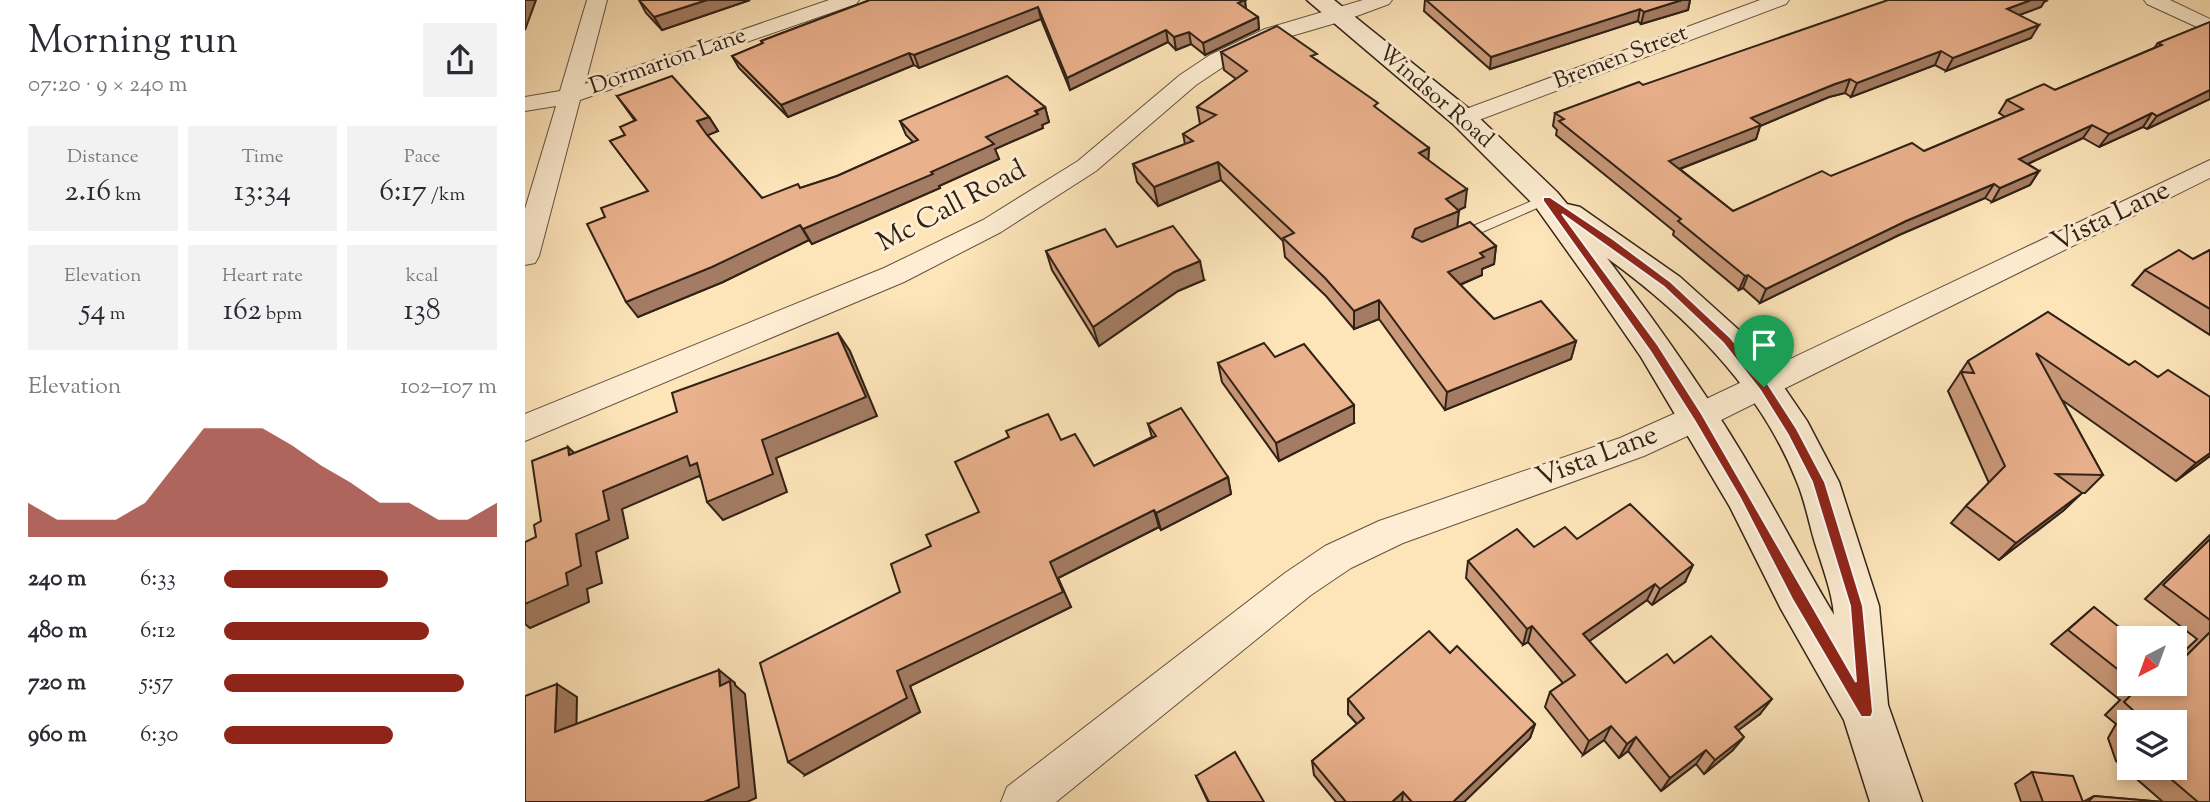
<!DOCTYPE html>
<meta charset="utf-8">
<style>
:root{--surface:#fff;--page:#f2f2f3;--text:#2b2b33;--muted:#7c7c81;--accent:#8f2418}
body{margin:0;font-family:"Sorts Mill Goudy",serif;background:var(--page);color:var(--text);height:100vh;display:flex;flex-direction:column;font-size:26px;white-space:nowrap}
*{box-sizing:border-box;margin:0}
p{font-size:23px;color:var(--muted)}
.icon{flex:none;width:38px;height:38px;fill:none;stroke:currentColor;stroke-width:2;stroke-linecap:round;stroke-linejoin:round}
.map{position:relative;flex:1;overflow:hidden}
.details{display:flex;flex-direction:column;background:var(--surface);width:525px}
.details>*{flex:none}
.needle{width:46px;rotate:221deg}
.buttons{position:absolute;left:1592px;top:626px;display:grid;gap:14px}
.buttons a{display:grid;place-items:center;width:70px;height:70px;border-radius:0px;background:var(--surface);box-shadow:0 4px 10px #0003;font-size:35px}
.pin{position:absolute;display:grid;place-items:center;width:60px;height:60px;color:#fff;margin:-72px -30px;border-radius:50% 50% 50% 0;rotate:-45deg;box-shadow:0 0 7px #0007}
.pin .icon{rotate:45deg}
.round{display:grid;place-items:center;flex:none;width:74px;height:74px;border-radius:0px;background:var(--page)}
.head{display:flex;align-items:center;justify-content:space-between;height:119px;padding:0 28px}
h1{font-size:38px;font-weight:600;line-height:52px}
.figures{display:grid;grid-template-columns:repeat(3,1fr);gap:10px;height:119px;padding:7px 28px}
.figures div{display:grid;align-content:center;border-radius:0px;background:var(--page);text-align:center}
.figures b{font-size:30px;font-weight:600}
.figures small{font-size:19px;font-weight:400}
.figures p{font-size:19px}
.chart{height:196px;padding:14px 28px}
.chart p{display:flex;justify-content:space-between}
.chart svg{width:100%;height:126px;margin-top:7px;fill:var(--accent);opacity:.7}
ul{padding:0 28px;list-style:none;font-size:23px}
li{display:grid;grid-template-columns:112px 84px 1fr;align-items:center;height:52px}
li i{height:18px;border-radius:9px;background:var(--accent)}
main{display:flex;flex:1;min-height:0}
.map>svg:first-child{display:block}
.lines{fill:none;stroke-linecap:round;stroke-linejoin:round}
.lane-casing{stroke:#63523e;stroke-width:2}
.street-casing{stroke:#63523e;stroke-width:2}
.secondary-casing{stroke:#302215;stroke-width:3}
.lane{fill:#feedd2;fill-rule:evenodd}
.street{fill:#feedd2;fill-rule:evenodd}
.secondary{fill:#feedd2;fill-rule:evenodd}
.wall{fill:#c99879;stroke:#302215;stroke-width:2;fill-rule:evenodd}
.shaded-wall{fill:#a47c63;stroke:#302215;stroke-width:2}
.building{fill:#eab18d;stroke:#302215;stroke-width:2}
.route{fill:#8f2418;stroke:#fff;stroke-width:2;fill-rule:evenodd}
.labels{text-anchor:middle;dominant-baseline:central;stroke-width:6;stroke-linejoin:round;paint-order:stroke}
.far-street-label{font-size:23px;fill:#302215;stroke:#feedd2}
.street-label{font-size:28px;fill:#302215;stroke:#feedd2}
</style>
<main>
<section class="details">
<div class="head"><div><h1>Morning run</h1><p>07:20 · 9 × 240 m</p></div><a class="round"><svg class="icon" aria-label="share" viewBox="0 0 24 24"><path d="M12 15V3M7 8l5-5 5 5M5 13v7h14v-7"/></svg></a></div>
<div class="figures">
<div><p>Distance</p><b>2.16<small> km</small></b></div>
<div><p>Time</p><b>13:34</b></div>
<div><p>Pace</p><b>6:17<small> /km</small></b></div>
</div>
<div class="figures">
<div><p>Elevation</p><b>54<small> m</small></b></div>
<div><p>Heart rate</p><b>162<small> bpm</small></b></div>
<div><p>kcal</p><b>138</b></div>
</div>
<div class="chart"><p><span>Elevation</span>102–107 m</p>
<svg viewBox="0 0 160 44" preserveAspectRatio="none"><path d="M0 44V32L10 38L20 38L30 38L40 32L50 19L60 6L70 6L80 6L90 12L100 19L110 25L120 32L130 32L140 38L150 38L160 32V44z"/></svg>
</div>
<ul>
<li><b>240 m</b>6:33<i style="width:60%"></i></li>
<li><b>480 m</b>6:12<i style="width:75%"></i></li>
<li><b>720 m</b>5:57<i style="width:88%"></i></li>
<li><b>960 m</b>6:30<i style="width:62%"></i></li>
</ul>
</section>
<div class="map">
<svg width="1685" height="802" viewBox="0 0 1685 802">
<rect width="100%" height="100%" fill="#fde4b9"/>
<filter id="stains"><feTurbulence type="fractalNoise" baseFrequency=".00286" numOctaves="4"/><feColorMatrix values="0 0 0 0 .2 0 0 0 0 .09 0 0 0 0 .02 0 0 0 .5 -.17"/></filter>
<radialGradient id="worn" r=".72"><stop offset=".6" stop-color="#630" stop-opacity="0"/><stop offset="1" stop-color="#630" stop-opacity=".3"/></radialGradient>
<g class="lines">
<g class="lane-casing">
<polygon id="lane" points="1021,195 1027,199 1026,202 939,240 929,240 927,237 929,234"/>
</g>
<g class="street-casing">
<g id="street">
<polygon points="62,0 82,0 60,84 304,0 334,0 331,4 55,100 14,256 10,263 0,265 0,209 31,106 0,111 0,97 35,91"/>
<polygon points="838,0 867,0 864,4 821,20 756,39 701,65 671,85 571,171 476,232 379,282 0,441 0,414 359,268 458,220 553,161 655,75 685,55 740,29"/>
<polygon points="1235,0 1264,0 1261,4 946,123 930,123 926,118 930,113"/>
<polygon points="1619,0 1645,0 1685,19 1685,33 1622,4"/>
<polygon points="1685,160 1685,178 1184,426 1119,456 878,543 826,568 786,595 531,802 476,802 482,787 760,573 800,546 854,521 1095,438 1162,408"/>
</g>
</g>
<g class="secondary-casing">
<path id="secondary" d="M 782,0 L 809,0 L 948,112 L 1032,192 L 1042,204 L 1055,207 L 1155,277 L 1215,331 L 1252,377 L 1282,421 L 1314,482 L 1354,606 L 1363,705 L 1397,802 L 1345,802 L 1319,720 L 1256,609 L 1205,507 L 1116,357 L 1065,283 L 1010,206 L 928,124 ZM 1082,258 C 1162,316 1235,388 1272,482 C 1280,501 1284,523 1290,543 C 1297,566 1307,591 1309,615 C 1283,572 1260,527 1235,484 C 1190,405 1137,330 1082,258 Z"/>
</g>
<use href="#lane" class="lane"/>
<use href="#street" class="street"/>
<use href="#secondary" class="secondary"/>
</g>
<g class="wall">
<polygon points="114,0 225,0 137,30 121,13"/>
<polygon points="345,0 721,0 720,1 721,9 733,17 734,29 680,55 666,44 651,50 643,42 545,90 516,19 394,68 389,65 263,117 214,68 207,56 237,44 236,41"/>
<polygon points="900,0 1165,0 1163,10 1116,24 1113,21 965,69 899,11"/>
<polygon points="1519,2 1516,7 1494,15 1506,38 1421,71 1410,65 1326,97 1320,93 1304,97 1235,126 1231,139 1155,169 1208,211 1306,176 1399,151 1480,117 1474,113 1482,100 1530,90 1629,48 1633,43 1685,22 1685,99 1622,129 1618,127 1574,147 1558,138 1503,164 1514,171 1505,185 1467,202 1460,198 1374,235 1235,303 1218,288 1214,290 1148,235 1149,231 1031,135 1032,130 1028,126 1030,113 1118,85"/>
<polygon points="696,52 792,60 853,110 904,148 903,160 940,207 933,210 932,227 971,246 969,264 957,269 957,275 935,285 969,319 1051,341 1046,359 920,410 854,319 829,329 801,296 760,257 758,241 696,180 633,206 612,182 608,164 660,144 658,134 675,124 672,107 711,79 699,70"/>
<polygon points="92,96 184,117 193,131 182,135 237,198 275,188 312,176 388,142 381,135 375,121 520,107 524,122 517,125 518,128 470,149 474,159 414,186 415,188 287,244 284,240 198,282 113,317 80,217 123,191 85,141 100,135 110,121"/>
<polygon points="592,247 679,280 653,291 574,346 527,270 521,251"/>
<polygon points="1685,250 1685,335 1607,285 1620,270 1668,259"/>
<polygon points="1523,312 1604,365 1685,397 1685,456 1651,481 1537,400 1578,475 1560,493 1556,493 1539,510 1474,560 1426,523 1441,506 1464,483 1423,391 1443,361"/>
<polygon points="693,363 829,423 754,461 697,382"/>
<polygon points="623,424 703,477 706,494 636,530 634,527 533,578 546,607 385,686 395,712 280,775 375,592 406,546 454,512 536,440 569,466 627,437"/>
<path d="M 1685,535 L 1685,802 L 1496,802 L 1490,784 L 1507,772 L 1558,802 L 1569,796 L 1638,802 L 1591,761 L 1583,738 L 1591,724 L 1580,715 L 1595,700 L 1526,644 L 1569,607 L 1605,639 L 1605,684 L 1650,684 L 1650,660 L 1672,639 L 1620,599 ZM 1605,723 L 1650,768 L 1605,768 Z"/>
<polygon points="1052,539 1160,582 1127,605 1122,600 1064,641 1101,683 1149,663 1235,714 1213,730 1208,750 1179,774 1171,764 1136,791 1103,751 1094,758 1079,740 1058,755 1020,707 1025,692 1038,683 1003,642 998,645 941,578 943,561"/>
<polygon points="925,653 1010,724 1005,738 939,802 811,802 789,775 787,761 832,724 823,714 823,699"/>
<polygon points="671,776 739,802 683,802"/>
</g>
<g class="shaded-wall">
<polygon points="0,0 11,0 0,30"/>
<polygon points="182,0 225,0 137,30 129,17"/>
<polygon points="710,0 721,0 720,1 721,12"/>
<polygon points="1157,0 1165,0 1163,10 1116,24 1119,12"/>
<polygon points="1506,0 1523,0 1519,2 1516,7 1475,22 1482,9"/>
<polygon points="513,7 516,19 394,68 389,55"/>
<polygon points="1115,9 1113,21 965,69 966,57"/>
<polygon points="733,17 734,29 680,55 678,43"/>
<polygon points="1514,25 1506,38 1421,71 1428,58"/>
<polygon points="641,30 643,42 545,90 542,78"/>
<polygon points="664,32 666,44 651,50 649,37"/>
<polygon points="1416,51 1410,65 1326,97 1332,83"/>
<polygon points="384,53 389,65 263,117 256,105"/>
<polygon points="1325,79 1320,93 1304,97 1235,126 1231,139 1141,174 1144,161 1226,118 1310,84"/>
<polygon points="1685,90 1685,99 1622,129 1632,116"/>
<polygon points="520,107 524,122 517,125 518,128 470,149 474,159 414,186 415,188 287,244 278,229 406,172 461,137"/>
<polygon points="1627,113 1618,127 1574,147 1584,134"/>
<polygon points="184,117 193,131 181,136 172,121"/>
<polygon points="1567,125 1558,138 1485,172 1494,159"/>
<polygon points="904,148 903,166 894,153"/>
<polygon points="693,162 696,180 633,206 629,187"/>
<polygon points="1514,171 1505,185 1467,202 1475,188"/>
<polygon points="1469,184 1460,198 1374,235 1235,303 1241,289 1381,221"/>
<polygon points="942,189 940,207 922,216 934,211 932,230 889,248 887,237 890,229 921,199"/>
<polygon points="275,225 284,240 198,282 113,317 101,302"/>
<polygon points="971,246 969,264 957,269 957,275 922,290 923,272 955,253"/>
<polygon points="675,261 679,280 653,291 574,346 568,327 649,272"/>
<polygon points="1223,275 1218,288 1214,290 1220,276"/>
<polygon points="854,300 854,319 829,329 829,311"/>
<polygon points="313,333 325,351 352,416 251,458 262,492 198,520 182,502 237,440"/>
<polygon points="1051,341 1046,359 920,410 922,392"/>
<polygon points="829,405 829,423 754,461 751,443"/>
<polygon points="43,447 62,465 44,455"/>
<polygon points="1685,453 1685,456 1651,481 1671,463"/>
<polygon points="162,456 172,463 181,484 174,476 97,509 103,538 71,552 77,583 62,589 64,602 5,628 0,624 0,604 41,573 51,534 78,491"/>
<polygon points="703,477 706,494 636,530 631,513"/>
<polygon points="1557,493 1539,510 1474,560 1491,543"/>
<polygon points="629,510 634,527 533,578 546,607 385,686 395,712 280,775 263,762 372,671 525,562"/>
<polygon points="1168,565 1160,582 1127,605 1135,589"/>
<polygon points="1130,584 1122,600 1052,650 1058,634"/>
<polygon points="1007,626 1003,642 998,645 1002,629"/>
<polygon points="194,670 210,683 210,685 220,694 231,798 222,802 179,802 195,686"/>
<polygon points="32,684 52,697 51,745 30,732"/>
<polygon points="1247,699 1235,714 1199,741 1210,727"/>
<polygon points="1010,724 1005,738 939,802 928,802"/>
<polygon points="1086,726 1079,740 1058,755 1064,741"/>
<polygon points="1111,737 1103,751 1094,758 1102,744"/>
<polygon points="1219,737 1208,750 1179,774 1190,760"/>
<polygon points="1181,750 1171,764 1136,791 1145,778"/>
<polygon points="878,792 877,802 867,802"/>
</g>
<g class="building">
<polygon points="114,0 182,0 129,17"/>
<polygon points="345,0 720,0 713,3 733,17 678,43 664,32 649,37 641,30 542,78 513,7 389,55 384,53 256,105 207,56 238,43 236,41"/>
<polygon points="901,0 1157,0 1119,12 1115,9 966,57"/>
<polygon points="1363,0 1506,0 1482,9 1514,25 1428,58 1416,51 1332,83 1325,79 1310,84 1226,118 1236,125 1144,161 1208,211 1297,171 1306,176 1387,143 1399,151 1498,109 1482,100 1519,84 1530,90 1637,45 1633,43 1685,22 1685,90 1632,116 1627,113 1584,134 1567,125 1494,159 1514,171 1475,188 1469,184 1381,221 1241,289 1223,275 1220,276 1153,221 1156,219 1034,121 1039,119 1030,113 1114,82 1118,85"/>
<polygon points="752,26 792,54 786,56 853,103 849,106 904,148 894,153 942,189 921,199 934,211 890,229 887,237 897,242 945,222 971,246 955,253 959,257 923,272 969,319 1016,301 1051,341 922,392 854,300 829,311 800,278 758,238 769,233 693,162 629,187 608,164 668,141 658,134 691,115 672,107 722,71 696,52"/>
<polygon points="147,76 184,117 172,121 182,135 237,198 273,184 275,188 312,176 393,140 375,121 482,76 520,107 510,111 513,114 461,137 469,144 406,172 408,174 278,229 275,225 187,267 101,302 62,224 80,217 76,208 123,191 85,141 100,135 95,127 111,120 92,96"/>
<polygon points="648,226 675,261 649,272 568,327 521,251 580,229 592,247"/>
<polygon points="1654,250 1668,259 1685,250 1685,309 1620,270"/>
<polygon points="1523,312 1604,365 1610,361 1633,377 1643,370 1685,397 1685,453 1671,463 1511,353 1578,475 1531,474 1557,493 1491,543 1441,506 1480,466 1436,372 1449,373 1443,361"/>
<polygon points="313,333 341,397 237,440 248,474 182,502 172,463 165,466 162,456 78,491 84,520 51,534 56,566 41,573 43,585 0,604 0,542 11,537 9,525 16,521 7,461 43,447 44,455 152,412 147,393"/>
<polygon points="739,343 750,357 779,344 829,405 751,443 693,363"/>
<polygon points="656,408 703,477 631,513 629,510 525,562 538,592 372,671 382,698 263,762 235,663 375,592 366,564 406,546 401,535 454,512 430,462 484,437 481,431 523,414 536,440 550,434 569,466 631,436 623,424"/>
<polygon points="1105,504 1168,565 1135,589 1130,584 1058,634 1101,683 1142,654 1149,663 1186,636 1247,699 1210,727 1219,737 1190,760 1181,750 1145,778 1111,737 1102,744 1086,726 1064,741 1025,692 1050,675 1007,626 1002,629 943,561 992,529 1009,547 1040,527 1052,539"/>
<polygon points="1685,539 1685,620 1638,585"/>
<polygon points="1569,607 1609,639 1605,639 1605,679 1543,630"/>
<polygon points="904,631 925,653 932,646 1010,724 928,802 887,802 878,792 867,802 821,802 787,761 839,718 823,699"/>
<polygon points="1685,632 1685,802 1673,802 1633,768 1650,768 1650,723 1605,723 1605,732 1602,726 1610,712 1599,702 1614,687 1611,684 1650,684 1650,667"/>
<polygon points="194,670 195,686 205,681 214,787 179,802 0,802 0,696 32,684 30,732"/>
<polygon points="710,752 739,802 684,802 671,776"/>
<polygon points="1507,772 1548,776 1558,802 1518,802"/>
<polygon points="1569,796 1639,802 1563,802"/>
</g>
<path class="route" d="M 1018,197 L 1025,197 L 1088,239 L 1146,282 L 1206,338 L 1243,384 L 1272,429 L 1300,482 L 1338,606 L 1348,712 L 1346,717 L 1336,717 L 1267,599 L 1215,498 L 1169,420 L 1125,351 L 1018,201 ZM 1037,214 L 1139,287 L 1198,343 L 1235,390 L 1263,435 L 1287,482 L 1325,606 L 1331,682 L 1177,414 L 1133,345 Z"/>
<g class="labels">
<g class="far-street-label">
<text transform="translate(1096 58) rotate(-21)">Bremen Street</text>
<text transform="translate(143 62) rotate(-19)">Dormarion Lane</text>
<text transform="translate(910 97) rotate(41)">Windsor Road</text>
</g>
<g class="street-label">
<text transform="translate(427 207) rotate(-28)">Mc Call Road</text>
<text transform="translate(1586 217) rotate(-26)">Vista Lane</text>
<text transform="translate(1072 457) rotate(-21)">Vista Lane</text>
</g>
</g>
<rect width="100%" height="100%" filter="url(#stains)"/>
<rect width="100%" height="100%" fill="url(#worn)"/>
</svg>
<div class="buttons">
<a><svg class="needle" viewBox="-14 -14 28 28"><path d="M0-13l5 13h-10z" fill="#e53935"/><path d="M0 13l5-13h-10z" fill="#7c7c81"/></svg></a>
<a><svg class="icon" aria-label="layers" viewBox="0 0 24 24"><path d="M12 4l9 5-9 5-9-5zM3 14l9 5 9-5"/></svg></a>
</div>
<div class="pin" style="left:1239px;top:387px;background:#1e9e55"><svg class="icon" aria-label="arrive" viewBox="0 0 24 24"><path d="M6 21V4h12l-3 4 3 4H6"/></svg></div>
</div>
</main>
